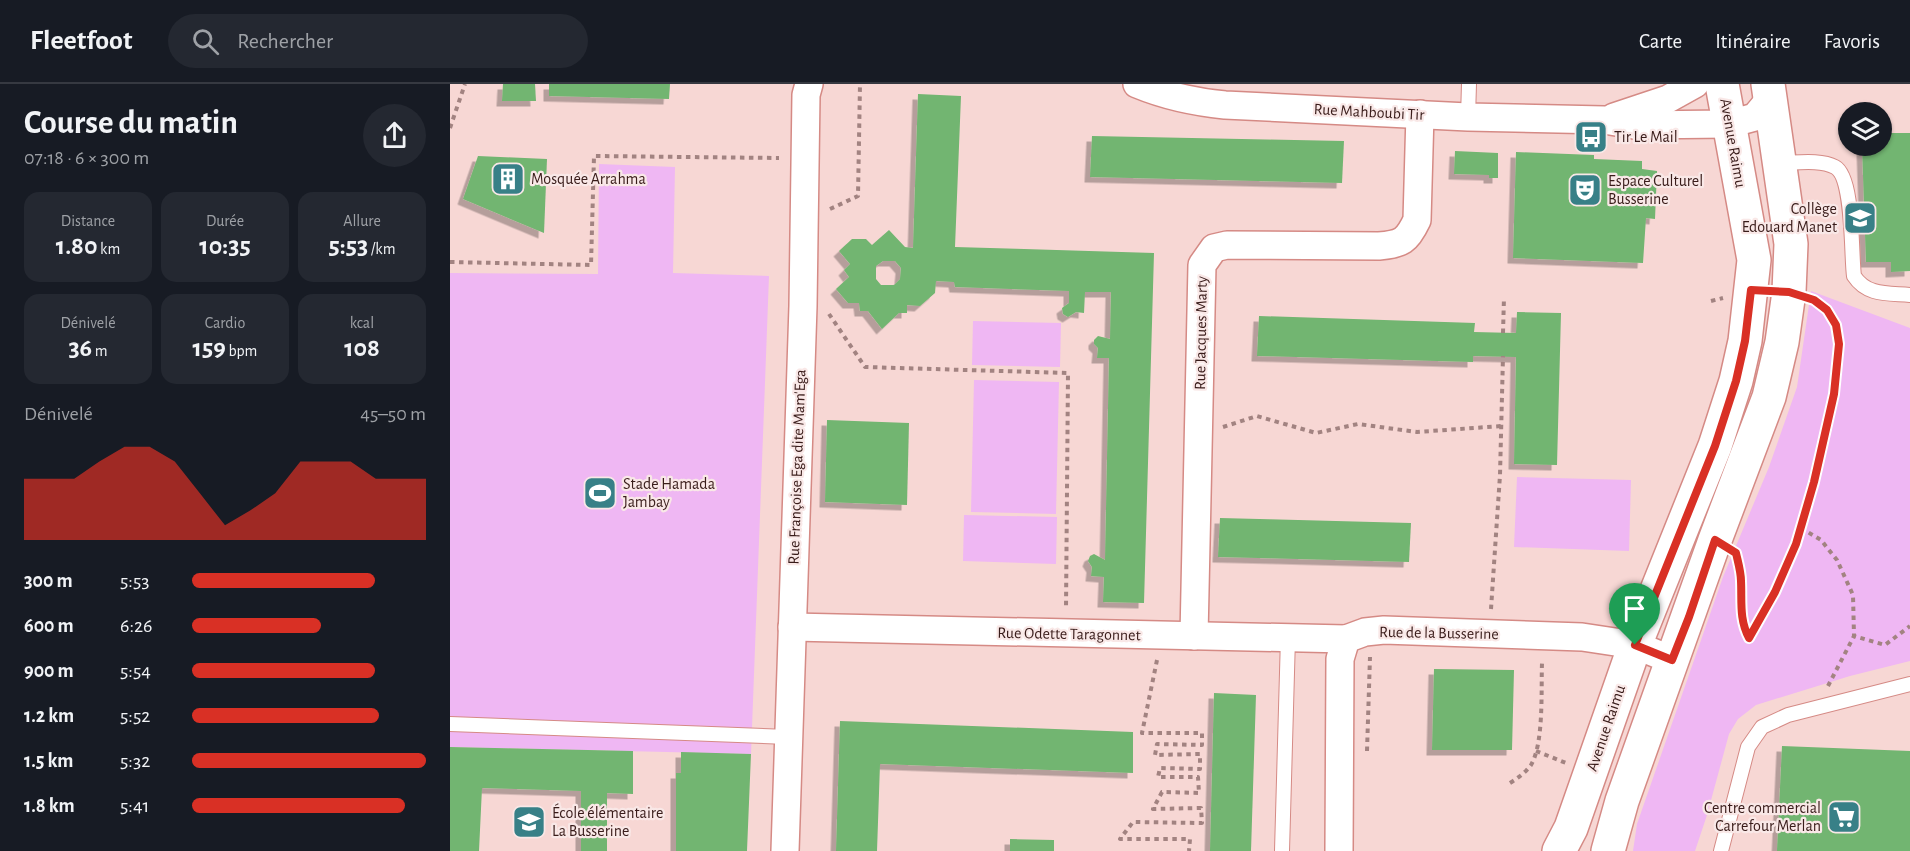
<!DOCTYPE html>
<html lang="fr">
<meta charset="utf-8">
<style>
:root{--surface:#171b24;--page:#242831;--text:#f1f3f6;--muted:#9ea1a6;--line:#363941;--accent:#d93025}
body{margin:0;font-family:"Alegreya Sans",sans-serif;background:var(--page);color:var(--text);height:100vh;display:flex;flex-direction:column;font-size:22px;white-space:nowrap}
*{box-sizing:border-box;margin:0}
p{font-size:20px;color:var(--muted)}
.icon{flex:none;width:33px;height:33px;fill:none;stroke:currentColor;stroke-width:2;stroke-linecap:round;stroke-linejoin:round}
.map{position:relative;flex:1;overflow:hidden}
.sheet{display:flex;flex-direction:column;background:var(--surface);width:450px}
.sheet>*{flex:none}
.fabs{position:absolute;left:1388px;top:18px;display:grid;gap:12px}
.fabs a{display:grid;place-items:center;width:54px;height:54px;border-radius:50%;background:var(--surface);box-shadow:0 2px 4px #0004;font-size:30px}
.pin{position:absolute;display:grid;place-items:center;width:51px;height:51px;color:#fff;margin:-62px -26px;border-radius:50% 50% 50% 0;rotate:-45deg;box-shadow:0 0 6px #0007}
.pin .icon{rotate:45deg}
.round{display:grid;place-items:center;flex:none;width:63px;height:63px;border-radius:32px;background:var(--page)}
.headline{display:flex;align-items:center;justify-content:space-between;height:102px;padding:0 24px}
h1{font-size:33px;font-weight:700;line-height:45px}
.stats{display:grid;grid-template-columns:repeat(3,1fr);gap:9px;height:102px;padding:6px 24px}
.stats div{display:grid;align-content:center;border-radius:15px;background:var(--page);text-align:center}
.stats b{font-size:26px;font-weight:700}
.stats small{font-size:16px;font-weight:400}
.stats p{font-size:16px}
.chart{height:168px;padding:12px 24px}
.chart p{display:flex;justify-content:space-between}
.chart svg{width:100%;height:108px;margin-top:6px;fill:var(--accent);opacity:.7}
ul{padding:0 24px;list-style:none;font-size:20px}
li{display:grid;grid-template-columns:96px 72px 1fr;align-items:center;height:45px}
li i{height:15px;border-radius:8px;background:var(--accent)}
header{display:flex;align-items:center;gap:36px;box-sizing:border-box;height:84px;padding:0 30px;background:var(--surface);border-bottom:2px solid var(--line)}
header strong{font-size:28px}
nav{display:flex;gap:33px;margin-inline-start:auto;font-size:21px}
.search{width:420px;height:54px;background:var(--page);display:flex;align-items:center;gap:15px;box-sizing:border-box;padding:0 21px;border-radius:33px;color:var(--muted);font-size:22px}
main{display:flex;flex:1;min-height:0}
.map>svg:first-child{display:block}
.green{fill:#efb7f3}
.building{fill:#72b571;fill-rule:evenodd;filter:url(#shadow)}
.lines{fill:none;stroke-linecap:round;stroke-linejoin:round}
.service-casing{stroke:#d58a85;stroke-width:16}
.minor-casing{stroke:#d58a85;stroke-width:30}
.tertiary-casing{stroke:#d58a85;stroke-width:36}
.path{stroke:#a28381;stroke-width:4;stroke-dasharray:4.5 4.5;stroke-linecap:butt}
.service{stroke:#fff;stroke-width:14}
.minor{stroke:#fff;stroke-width:27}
.tertiary{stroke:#fff;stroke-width:33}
.route-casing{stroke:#fff;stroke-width:12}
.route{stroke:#d93025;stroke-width:8}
.labels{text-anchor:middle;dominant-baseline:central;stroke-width:4.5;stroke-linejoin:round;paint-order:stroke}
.street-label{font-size:16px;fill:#391c1a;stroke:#f9e8e7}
.poi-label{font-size:16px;fill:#391c1a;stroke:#f9e8e7;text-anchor:start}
</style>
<header>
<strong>Fleetfoot</strong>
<div class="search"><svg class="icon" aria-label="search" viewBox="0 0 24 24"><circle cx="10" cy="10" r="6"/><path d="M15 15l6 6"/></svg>Rechercher</div>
<nav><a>Carte</a><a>Itinéraire</a><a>Favoris</a></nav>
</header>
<main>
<section class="sheet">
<div class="headline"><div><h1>Course du matin</h1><p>07:18 · 6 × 300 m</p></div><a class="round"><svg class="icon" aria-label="share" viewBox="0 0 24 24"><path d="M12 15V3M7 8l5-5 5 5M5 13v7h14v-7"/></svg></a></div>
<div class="stats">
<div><p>Distance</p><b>1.80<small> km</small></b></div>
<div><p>Durée</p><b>10:35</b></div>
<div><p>Allure</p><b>5:53<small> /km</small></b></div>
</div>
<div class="stats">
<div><p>Dénivelé</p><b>36<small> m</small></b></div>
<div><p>Cardio</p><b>159<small> bpm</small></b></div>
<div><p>kcal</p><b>108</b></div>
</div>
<div class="chart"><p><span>Dénivelé</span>45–50 m</p>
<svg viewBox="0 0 160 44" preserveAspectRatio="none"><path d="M0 44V19L10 19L20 19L30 12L40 6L50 6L60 12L70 25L80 38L90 32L100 25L110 12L120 12L130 12L140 19L150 19L160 19V44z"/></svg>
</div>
<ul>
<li><b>300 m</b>5:53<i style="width:78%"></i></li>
<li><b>600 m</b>6:26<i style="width:55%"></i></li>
<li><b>900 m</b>5:54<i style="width:78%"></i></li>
<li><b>1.2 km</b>5:52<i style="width:80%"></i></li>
<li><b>1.5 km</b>5:32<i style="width:100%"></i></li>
<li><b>1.8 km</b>5:41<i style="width:91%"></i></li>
</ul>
</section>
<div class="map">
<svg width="1460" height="767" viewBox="0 0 1460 767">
<defs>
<filter id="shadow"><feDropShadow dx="-5.5" dy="5.5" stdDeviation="0" flood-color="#0004"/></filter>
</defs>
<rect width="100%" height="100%" fill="#f7d7d4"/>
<g class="green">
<polygon points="149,80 225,83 223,189 319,192 301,670 0,663 0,189 148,190"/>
<polygon points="1361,207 1460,244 1460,577 1400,592 1306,621 1288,635 1279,650 1257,731 1245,767 1183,767 1187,740 1273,493 1319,383 1347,303"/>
<polygon points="523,237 611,239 610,283 522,281"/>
<polygon points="524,296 609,298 606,430 521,428"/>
<polygon points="1067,393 1181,396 1179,467 1064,463"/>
<polygon points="514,431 607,433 606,480 513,477"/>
</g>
<g class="building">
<polygon points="53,0 85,0 86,17 52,17"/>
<polygon points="99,0 220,0 219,15 99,12"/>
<path d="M 468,10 L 511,12 L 505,163 L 704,169 L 694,519 L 653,518 L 654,493 L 641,492 L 642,483 L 638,477 L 640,472 L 644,470 L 655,476 L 659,274 L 647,274 L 648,264 L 644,260 L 644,256 L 648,252 L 660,255 L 661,208 L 635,208 L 634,229 L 626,228 L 618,233 L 613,230 L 612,224 L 619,219 L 619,207 L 505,203 L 504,198 L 486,197 L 485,209 L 470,222 L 457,221 L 457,229 L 449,229 L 432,245 L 418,227 L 410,227 L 409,219 L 398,219 L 386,205 L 399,193 L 394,186 L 400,180 L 389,167 L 402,155 L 416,155 L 422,161 L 439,146 L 455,163 L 463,164 ZM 433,177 L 445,177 L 451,184 L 450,195 L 444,201 L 431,201 L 426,195 L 426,182 Z"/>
<polygon points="1431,49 1460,49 1460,187 1441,188 1441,178 1416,178 1412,62 1431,62"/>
<polygon points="642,52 894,57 892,99 640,93"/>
<polygon points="1005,67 1048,69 1048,94 1039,94 1039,91 1004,90"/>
<polygon points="1066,68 1144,71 1144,75 1192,77 1192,85 1207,87 1205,135 1196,134 1193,179 1063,174"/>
<polygon points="28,72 97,75 94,149 13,115"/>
<polygon points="1067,228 1111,229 1107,381 1064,380 1066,273 1023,272 1023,278 807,272 809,232 1025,239 1024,248 1066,249"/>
<polygon points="377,336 459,339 457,421 375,418"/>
<polygon points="770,434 961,439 959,478 768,473"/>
<polygon points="984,585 1064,586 1062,666 982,666"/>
<polygon points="764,609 806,611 801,767 760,767"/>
<polygon points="390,637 683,648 683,689 430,680 427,767 386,767"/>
<polygon points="1332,662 1460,667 1460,767 1327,767"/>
<polygon points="0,663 183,667 183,710 157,709 157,767 131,767 131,707 32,704 29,767 0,767"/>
<polygon points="231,668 301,670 297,767 226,767 226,689 231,689"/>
<polygon points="560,755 604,756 604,767 560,767"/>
</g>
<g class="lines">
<g class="service-casing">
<g id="service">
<polyline points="1018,33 1019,0"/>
<path d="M 1329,79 C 1346,79 1370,75 1385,83 C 1404,93 1401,171 1404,192 C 1417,212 1438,209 1460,211"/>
<polyline points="0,640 338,653"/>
<polyline points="832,767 838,553"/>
<polyline points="1271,767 1298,663 1312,643 1338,631 1460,600"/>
</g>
</g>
<g class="minor-casing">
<g id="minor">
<path d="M 687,0 C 716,12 744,18 775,21 L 1018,33 L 1154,36 L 1184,41 L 1279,40 L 1305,33 L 1320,15"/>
<polyline points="1164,33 1218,15 1245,0"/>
<polyline points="342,543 896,555"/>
<path d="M 744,552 L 752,181 L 764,164 L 777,161 L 929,162 C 952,160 957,157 967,136 L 970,30"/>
<polyline points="335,767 353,222 356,11 359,0"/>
<polyline points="889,767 890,575 896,555 915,548 934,546 1132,553 1185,561 1222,576"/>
</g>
</g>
<g class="tertiary-casing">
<g id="tertiary">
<polyline points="1109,767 1121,744 1185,561 1265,362 1286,297 1295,257 1304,176 1272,0"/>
<polyline points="1158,767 1172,717 1265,456 1319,313 1332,258 1339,208 1341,160 1318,0"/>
</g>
</g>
<g class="path">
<polyline points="0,44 15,0"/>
<polyline points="380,125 408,112 410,0"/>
<polyline points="0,178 141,181 144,72 329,74"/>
<polyline points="1261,217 1273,214"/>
<polyline points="379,230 415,283 618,289 616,525"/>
<polyline points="1053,249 1054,213"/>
<polyline points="773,343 807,332 866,349 908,340 967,348 1052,342"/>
<polyline points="1351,444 1371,456 1387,476 1403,511 1404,552"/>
<path d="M 1288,479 C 1293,504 1286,530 1299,553"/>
<polyline points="1041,525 1050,391 1053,272"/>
<path d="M 1299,554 C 1316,523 1334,493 1346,459 C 1360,421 1400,274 1385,240 C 1381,230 1373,223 1365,217"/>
<polyline points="707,576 692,649 752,649 752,661 707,660 705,671 750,670 750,685 710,684 708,693 748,693 749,709 712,708 703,725 751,724 752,739 683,738 670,755 740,755 739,767"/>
<polyline points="1378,602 1404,552 1435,561 1460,542"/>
<polyline points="917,667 920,573"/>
<polyline points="1086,667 1116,679"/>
<path d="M 1060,699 C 1068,694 1075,689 1081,681 C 1094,659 1091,606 1092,579 L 1095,579"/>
</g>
<use href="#service" class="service"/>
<use href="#minor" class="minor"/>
<use href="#tertiary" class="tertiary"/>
</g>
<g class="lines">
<g class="route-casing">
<path id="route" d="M 1301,206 L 1339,208 L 1364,216 L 1377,226 L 1386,241 L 1389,260 L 1384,310 L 1364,398 L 1346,460 L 1325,508 L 1299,554 C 1289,535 1292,518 1291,497 C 1291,488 1288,478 1286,469 L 1265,456 L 1239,533 L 1222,576 L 1185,561 L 1265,362 L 1286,297 L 1295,257 Z"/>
</g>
<use href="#route" class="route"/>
</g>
<defs>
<g id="bus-square" transform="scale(1.725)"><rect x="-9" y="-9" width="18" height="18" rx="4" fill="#388087" stroke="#f9e8e7"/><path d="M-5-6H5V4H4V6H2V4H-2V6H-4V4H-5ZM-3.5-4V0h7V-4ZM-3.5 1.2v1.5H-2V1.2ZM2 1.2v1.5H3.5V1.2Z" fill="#fff"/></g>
<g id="building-square" transform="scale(1.725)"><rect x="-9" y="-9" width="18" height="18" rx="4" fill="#388087" stroke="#f9e8e7"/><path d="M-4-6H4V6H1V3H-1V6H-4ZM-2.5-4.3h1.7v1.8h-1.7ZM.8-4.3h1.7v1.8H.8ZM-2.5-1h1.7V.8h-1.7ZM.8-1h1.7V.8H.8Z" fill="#fff"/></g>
<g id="theatre-square" transform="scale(1.725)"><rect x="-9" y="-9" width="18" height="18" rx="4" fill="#388087" stroke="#f9e8e7"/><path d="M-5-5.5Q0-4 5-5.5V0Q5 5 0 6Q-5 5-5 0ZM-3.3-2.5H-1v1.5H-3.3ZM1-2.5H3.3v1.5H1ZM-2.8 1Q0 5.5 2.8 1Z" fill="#fff"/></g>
<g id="school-square" transform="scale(1.725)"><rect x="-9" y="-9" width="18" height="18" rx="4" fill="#388087" stroke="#f9e8e7"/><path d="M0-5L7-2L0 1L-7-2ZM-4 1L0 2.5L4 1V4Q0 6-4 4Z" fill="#fff"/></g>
<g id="stadium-square" transform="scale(1.725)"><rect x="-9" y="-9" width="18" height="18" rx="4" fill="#388087" stroke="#f9e8e7"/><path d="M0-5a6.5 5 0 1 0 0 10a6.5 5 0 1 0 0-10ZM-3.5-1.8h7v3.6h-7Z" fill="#fff"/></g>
<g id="supermarket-square" transform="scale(1.725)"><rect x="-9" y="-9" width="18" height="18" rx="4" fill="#388087" stroke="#f9e8e7"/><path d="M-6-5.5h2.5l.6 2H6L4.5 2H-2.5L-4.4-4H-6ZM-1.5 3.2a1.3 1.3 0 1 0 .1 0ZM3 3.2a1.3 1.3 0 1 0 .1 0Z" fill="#fff"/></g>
</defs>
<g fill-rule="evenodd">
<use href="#bus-square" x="1141" y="53"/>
<use href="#building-square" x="58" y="95"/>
<use href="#theatre-square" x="1135" y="106"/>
<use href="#school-square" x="1410" y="134"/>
<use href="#stadium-square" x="150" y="409"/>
<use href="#supermarket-square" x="1394" y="733"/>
<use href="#school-square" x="79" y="738"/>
</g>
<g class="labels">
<g class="street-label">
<text transform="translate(919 28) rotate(3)">Rue Mahboubi Tir</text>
<text transform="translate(1283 59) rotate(80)">Avenue Raimu</text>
<text transform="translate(751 249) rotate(-89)">Rue Jacques Marty</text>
<text transform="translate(347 383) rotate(-88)">Rue Françoise Ega dite Mam'Ega</text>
<text transform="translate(989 549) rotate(1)">Rue de la Busserine</text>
<text transform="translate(619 550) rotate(1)">Rue Odette Taragonnet</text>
<text transform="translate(1156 644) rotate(-71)">Avenue Raimu</text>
</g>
<g class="poi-label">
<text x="1164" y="53">Tir Le Mail</text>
<text x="81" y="95">Mosquée Arrahma</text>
<text x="1158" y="97">Espace Culturel<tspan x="1158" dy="18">Busserine</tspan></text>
<text x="1387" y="125" text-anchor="end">Collège<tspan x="1387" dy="18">Edouard Manet</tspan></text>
<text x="173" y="400">Stade Hamada<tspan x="173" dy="18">Jambay</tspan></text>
<text x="1371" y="724" text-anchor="end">Centre commercial<tspan x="1371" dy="18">Carrefour Merlan</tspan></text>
<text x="102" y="729">École élémentaire<tspan x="102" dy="18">La Busserine</tspan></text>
</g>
</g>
</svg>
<div class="fabs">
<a><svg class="icon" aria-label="layers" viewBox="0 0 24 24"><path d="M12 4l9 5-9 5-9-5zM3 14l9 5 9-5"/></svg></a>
</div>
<div class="pin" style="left:1185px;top:561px;background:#1e9e55"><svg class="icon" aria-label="arrive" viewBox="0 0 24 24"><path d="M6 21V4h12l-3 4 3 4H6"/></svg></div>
</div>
</main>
